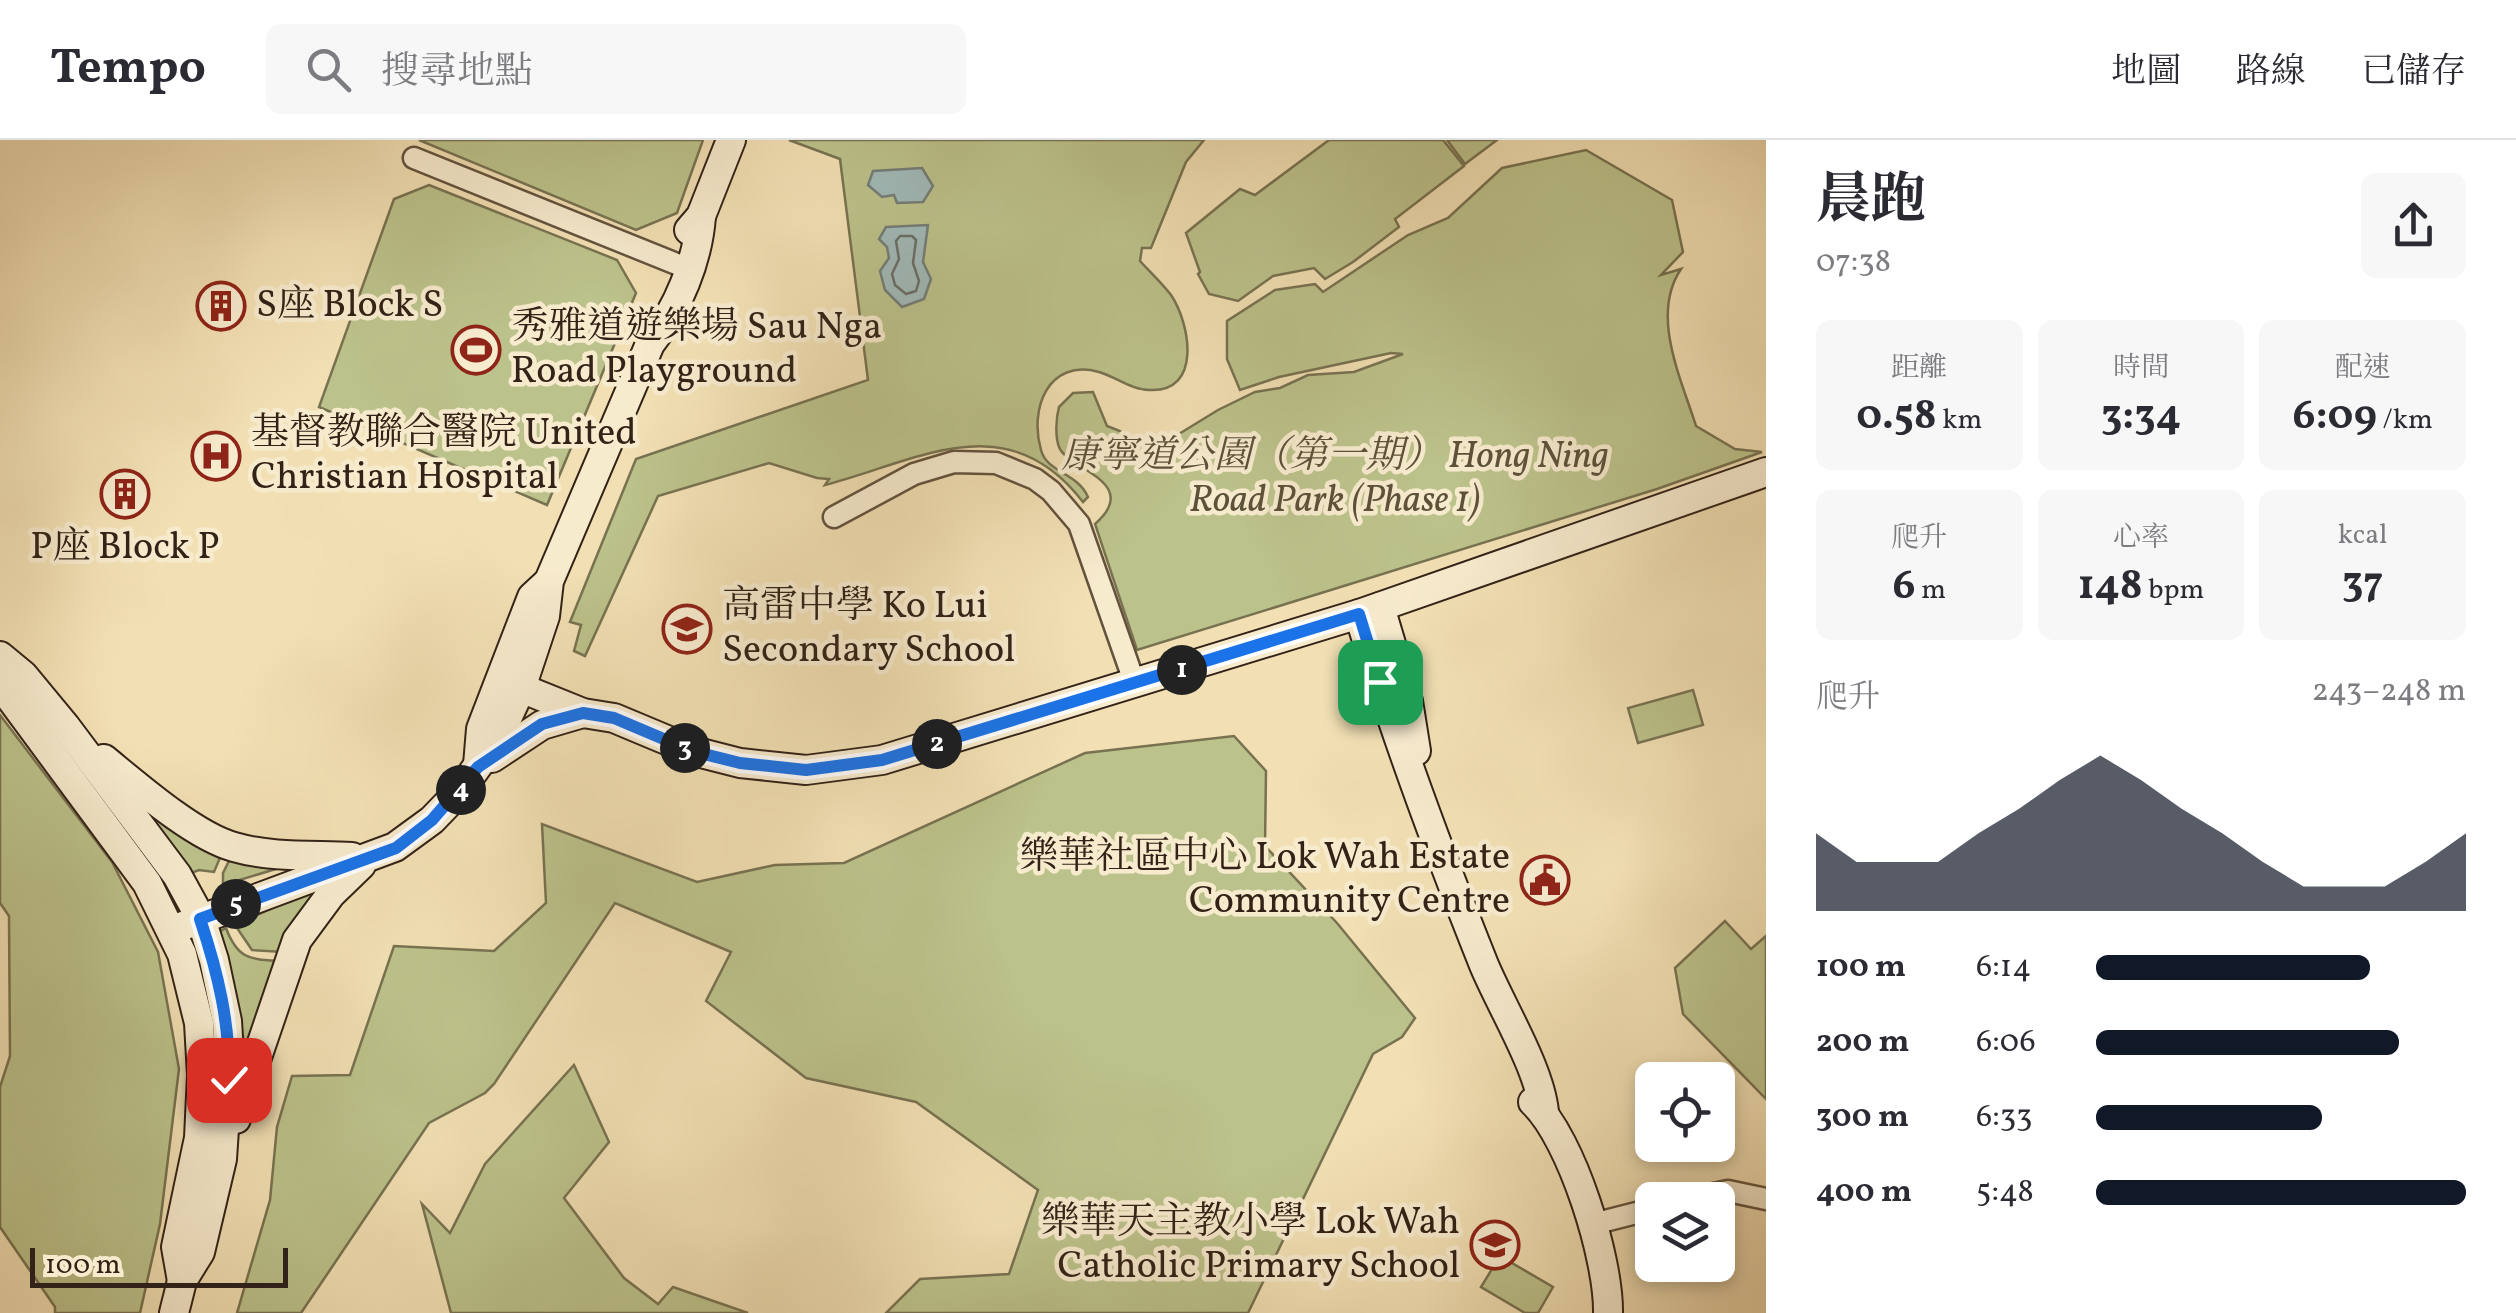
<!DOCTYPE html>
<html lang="zh-TW">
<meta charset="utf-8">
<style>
:root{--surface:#fff;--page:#f7f7f7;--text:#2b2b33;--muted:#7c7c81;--line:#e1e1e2;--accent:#111827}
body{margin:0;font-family:Vollkorn,"Noto Serif TC",serif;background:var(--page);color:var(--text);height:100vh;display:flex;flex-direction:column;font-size:38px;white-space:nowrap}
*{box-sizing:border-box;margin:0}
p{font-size:32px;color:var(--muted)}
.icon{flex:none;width:55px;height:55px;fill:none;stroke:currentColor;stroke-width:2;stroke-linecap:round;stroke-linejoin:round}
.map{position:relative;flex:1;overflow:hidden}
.drawer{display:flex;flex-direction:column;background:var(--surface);width:750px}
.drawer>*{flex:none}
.controls{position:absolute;left:1635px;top:922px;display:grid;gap:20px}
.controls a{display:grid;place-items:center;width:100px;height:100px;border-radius:15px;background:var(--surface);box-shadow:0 5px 15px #0003;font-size:50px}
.scale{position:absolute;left:30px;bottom:25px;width:258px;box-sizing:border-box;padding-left:10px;border:5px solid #332217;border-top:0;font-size:28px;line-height:35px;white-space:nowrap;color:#332217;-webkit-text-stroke:8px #f7ebce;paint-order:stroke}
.pin{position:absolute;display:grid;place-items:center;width:85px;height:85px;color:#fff;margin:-42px;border-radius:20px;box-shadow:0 5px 15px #0006}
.km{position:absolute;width:50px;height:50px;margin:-25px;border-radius:50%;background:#222;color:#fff;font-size:28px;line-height:50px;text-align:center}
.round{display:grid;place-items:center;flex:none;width:105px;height:105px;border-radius:15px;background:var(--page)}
.head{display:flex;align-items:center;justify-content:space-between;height:170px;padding:0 50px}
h1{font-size:55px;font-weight:700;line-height:75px}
.stats{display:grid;grid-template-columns:repeat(3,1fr);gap:15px;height:170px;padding:10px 50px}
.stats div{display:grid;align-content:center;border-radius:15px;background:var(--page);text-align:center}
.stats b{font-size:42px;font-weight:700}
.stats small{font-size:28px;font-weight:400}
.stats p{font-size:28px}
.chart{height:280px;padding:20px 50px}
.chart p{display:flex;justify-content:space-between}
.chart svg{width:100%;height:180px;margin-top:10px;fill:var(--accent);opacity:.7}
ul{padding:0 50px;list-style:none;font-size:32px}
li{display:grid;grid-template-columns:160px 120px 1fr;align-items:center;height:75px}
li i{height:25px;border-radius:12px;background:var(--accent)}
header{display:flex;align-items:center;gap:60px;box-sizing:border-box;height:140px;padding:0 50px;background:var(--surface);border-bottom:2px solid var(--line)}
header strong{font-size:48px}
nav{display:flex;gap:55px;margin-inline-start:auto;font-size:35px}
.search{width:700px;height:90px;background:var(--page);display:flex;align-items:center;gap:25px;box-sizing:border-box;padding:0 35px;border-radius:15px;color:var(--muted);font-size:38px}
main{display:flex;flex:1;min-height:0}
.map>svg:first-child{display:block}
.green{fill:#bcc28b;stroke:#787251;stroke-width:2.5}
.water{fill:#a0bab9;stroke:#747d78;stroke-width:2.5}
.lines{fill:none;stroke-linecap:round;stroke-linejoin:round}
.shore{stroke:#6a6e68;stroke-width:2.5}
.minor-casing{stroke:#63523e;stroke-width:25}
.secondary-casing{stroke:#332217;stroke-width:32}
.minor{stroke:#f7ebce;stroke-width:20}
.secondary{stroke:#f7ebce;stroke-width:28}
.route-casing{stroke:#fff;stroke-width:20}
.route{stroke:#1a73e8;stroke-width:12}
.labels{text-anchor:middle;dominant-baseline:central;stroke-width:9;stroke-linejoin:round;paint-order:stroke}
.poi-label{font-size:38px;fill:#332217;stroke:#f7ebce;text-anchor:start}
.park-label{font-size:38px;font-style:italic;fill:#5c523a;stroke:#f7ebce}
</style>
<header>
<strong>Tempo</strong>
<div class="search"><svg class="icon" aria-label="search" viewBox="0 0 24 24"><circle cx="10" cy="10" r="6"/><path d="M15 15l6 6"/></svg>搜尋地點</div>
<nav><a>地圖</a><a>路線</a><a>已儲存</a></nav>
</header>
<main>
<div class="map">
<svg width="1766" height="1173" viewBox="0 0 1766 1173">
<rect width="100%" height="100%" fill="#f2e0b4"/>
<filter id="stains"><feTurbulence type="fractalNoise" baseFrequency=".002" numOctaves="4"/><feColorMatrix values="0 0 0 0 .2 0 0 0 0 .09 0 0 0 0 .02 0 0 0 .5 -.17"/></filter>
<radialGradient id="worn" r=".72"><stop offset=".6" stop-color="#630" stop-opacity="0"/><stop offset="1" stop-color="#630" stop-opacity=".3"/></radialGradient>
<g class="green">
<polygon points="419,0 703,0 677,73 636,90"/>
<path d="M 789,0 L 1204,0 L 1186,22 L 1151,108 L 1142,108 L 1140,121 C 1150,132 1162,143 1171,155 C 1190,183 1203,253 1149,250 C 1132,250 1116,237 1099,232 C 1048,218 1029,269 1041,310 C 1047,333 1077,332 1088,357 L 1083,362 C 1007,264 920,320 825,345 L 829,339 L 817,338 L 769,323 L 658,356 L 585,516 L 574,511 L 581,485 L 570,482 L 636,319 L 868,240 L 840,19 Z"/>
<polygon points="1329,0 1443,0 1464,26 1395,79 1399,87 1353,122 1325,139 1314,128 1273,136 1238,161 1209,154 1198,134 1200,132 1186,93 1240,49 1255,55"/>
<polygon points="1447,0 1497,0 1465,24"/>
<path d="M 1586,10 L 1672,60 L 1683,112 L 1661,135 L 1681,129 C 1650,175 1681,238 1696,286 L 1735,309 L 1762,312 L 1657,349 L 1137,510 L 1095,384 C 1143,342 1067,329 1059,307 C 1055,296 1056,278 1059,267 L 1073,253 L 1093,252 L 1107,286 L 1120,291 L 1137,306 L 1156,308 L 1218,270 L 1255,252 L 1280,248 L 1308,235 L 1354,232 L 1403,214 L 1391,213 L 1279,237 L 1240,250 L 1227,219 L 1227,181 L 1275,150 L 1315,144 L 1323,152 L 1408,95 L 1448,78 L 1502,28 Z"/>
<polygon points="429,45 617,120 636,153 547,365 319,267 394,59"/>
<polygon points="1693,550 1703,585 1638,603 1628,568"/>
<polygon points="0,575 112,722 158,812 179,929 160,1084 140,1173 55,1173 55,1167 0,1087 0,947 10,916 9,776 0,763"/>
<polygon points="1234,596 1266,631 1265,706 1337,783 1415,878 1402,897 1373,914 1248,1173 886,1173 920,1139 1009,1134 1038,1050 916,962 806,938 706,861 731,812 615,763 494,944 485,953 429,983 301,1173 237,1173 270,1060 277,987 292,936 350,935 394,806 494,811 546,763 542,684 697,742 775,725 844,723 1085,613"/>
<path d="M 132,656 C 160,682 187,698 222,713 L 214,732 L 199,730 L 186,735 Z"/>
<polygon points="232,715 289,725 223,745 223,733"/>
<polygon points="331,741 283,812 252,810 235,785"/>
<polygon points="1725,781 1751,809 1766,796 1766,959 1683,874 1675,828"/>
<path d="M 226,788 C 238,820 250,819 281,821 L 242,937 L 219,792 Z"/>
<polygon points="574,925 609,1002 564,1058 624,1138 658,1164 673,1147 748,1173 451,1173 422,1064 450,1093 485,1024"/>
<polygon points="1500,1116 1553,1147 1538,1173 1525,1173 1481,1147"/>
</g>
<g class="water">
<polygon points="922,28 933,46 923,62 897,63 894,55 882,57 868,45 873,31"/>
<polygon points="928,85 923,122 931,139 924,159 902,167 885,150 880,131 889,118 887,107 879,99 886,87"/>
</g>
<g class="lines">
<polygon class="shore" points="900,96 912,96 916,100 913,123 919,141 916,151 906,154 895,145 892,134 899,119 896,101"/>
<g class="minor-casing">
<g id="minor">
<polyline points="414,18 689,129"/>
<polyline points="834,377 914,334 954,322 996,323 1035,339 1051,351 1079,384 1135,544"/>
<polyline points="1686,1060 1728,1051 1766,1059"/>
<polyline points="1593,1084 1652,1069"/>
</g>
</g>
<g class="secondary-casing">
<g id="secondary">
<polyline points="689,90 701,76 731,0"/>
<polyline points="1380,467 1408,561 1416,611"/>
<path d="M 1359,474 C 1394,593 1438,710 1484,825 C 1502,868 1540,929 1544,972"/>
<polyline points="0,516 23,535 66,587 177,735 201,779 214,820 227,881 229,913 222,1019 200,1112 182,1141 174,1173"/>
<polyline points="501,540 583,573 614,578 693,611 740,623 806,630 882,620 1359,474 1766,332"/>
<polyline points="0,544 147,743 182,814 199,883 202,935 199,998 176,1107 182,1141"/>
<polyline points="492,618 542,585 583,573"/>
<path d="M 104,619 C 137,646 194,696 234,707 C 272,718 314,715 352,717"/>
<polyline points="478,625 481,589 532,457 546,444"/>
<path d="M 172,790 L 395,707 L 432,680 L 459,652 L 499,596 L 521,548 L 545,476 L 549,441 L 650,204 C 678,169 698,120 701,76"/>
<path d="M 1533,962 C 1572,999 1609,1119 1608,1173"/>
<polyline points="236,979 297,800 331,754 361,725"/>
</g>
</g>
<use href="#minor" class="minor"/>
<use href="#secondary" class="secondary"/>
</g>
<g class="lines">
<g class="route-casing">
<path id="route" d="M 229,940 C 230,883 218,833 200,779 L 396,708 L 432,680 L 478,627 L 542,584 L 583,573 L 614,578 L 692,611 L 740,623 L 806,630 L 882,620 L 1359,474 L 1380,542"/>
</g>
<use href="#route" class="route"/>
</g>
<defs>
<g id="building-ring" transform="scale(2.5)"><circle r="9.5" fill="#f7ebce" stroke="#8f2418" stroke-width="1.5"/><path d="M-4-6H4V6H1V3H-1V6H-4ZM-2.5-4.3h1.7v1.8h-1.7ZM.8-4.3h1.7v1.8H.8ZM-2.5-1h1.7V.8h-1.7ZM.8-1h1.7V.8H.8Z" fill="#8f2418"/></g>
<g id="stadium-ring" transform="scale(2.5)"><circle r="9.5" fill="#f7ebce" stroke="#8f2418" stroke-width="1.5"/><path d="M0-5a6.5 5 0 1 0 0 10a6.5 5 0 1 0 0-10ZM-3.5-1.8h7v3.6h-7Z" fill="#8f2418"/></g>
<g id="hospital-ring" transform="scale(2.5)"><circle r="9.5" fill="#f7ebce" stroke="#8f2418" stroke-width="1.5"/><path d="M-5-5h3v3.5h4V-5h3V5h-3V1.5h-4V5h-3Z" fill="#8f2418"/></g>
<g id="school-ring" transform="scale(2.5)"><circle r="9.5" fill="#f7ebce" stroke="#8f2418" stroke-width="1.5"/><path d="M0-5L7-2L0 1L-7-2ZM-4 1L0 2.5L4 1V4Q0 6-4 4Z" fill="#8f2418"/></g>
<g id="civic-ring" transform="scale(2.5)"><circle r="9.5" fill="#f7ebce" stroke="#8f2418" stroke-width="1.5"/><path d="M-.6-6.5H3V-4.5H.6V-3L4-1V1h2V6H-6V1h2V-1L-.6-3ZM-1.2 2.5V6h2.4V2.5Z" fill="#8f2418"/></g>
</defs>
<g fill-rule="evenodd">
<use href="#building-ring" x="221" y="166"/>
<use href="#stadium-ring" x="476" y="210"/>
<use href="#hospital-ring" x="216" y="316"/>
<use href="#building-ring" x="125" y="354"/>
<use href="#school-ring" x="687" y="489"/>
<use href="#civic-ring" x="1545" y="740"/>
<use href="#school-ring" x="1495" y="1105"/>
</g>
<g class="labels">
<g class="poi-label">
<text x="256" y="166">S座 Block S</text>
<text x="511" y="188">秀雅道遊樂場 Sau Nga<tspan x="511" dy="44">Road Playground</tspan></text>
<text x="251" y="294">基督教聯合醫院 United<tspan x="251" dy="44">Christian Hospital</tspan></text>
<text x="125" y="408" text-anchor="middle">P座 Block P</text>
<text x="722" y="467">高雷中學 Ko Lui<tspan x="722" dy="44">Secondary School</tspan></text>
<text x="1510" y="718" text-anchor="end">樂華社區中心 Lok Wah Estate<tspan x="1510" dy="44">Community Centre</tspan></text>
<text x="1460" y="1083" text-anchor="end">樂華天主教小學 Lok Wah<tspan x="1460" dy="44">Catholic Primary School</tspan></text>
</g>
<g class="park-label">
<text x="1335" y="317">康寧道公園（第一期） Hong Ning<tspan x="1335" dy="44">Road Park (Phase 1)</tspan></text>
</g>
</g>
<rect width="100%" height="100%" filter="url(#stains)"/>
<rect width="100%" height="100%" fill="url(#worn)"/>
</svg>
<div class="controls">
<a><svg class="icon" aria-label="locate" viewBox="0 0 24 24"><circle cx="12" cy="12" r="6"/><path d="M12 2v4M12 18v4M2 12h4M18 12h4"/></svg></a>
<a><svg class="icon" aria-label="layers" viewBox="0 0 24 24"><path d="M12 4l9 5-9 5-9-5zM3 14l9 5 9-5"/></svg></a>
</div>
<div class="scale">100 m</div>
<div class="pin" style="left:1380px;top:542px;background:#1e9e55"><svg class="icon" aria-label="arrive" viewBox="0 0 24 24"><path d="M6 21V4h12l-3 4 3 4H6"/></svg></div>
<div class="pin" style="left:229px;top:940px;background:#d93025"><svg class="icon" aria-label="check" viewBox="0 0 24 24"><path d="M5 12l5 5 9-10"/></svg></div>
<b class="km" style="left:1182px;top:530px">1</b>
<b class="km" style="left:937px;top:604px">2</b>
<b class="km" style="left:685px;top:608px">3</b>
<b class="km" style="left:461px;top:650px">4</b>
<b class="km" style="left:236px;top:764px">5</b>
</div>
<section class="drawer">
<div class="head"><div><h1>晨跑</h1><p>07:38</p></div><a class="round"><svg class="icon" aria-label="share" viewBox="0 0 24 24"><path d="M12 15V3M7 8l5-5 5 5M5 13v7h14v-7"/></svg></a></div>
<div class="stats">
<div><p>距離</p><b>0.58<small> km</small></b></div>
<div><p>時間</p><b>3:34</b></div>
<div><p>配速</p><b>6:09<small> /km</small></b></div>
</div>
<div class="stats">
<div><p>爬升</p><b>6<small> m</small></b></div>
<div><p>心率</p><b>148<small> bpm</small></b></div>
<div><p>kcal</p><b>37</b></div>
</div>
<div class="chart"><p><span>爬升</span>243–248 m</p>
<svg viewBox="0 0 160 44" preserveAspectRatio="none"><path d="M0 44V25L10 32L20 32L30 32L40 25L50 19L60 12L70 6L80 12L90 19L100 25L110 32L120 38L130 38L140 38L150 32L160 25V44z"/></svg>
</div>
<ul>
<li><b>100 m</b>6:14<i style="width:74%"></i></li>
<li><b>200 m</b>6:06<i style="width:82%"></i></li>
<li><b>300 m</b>6:33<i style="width:61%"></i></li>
<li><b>400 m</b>5:48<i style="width:100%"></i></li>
</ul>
</section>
</main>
